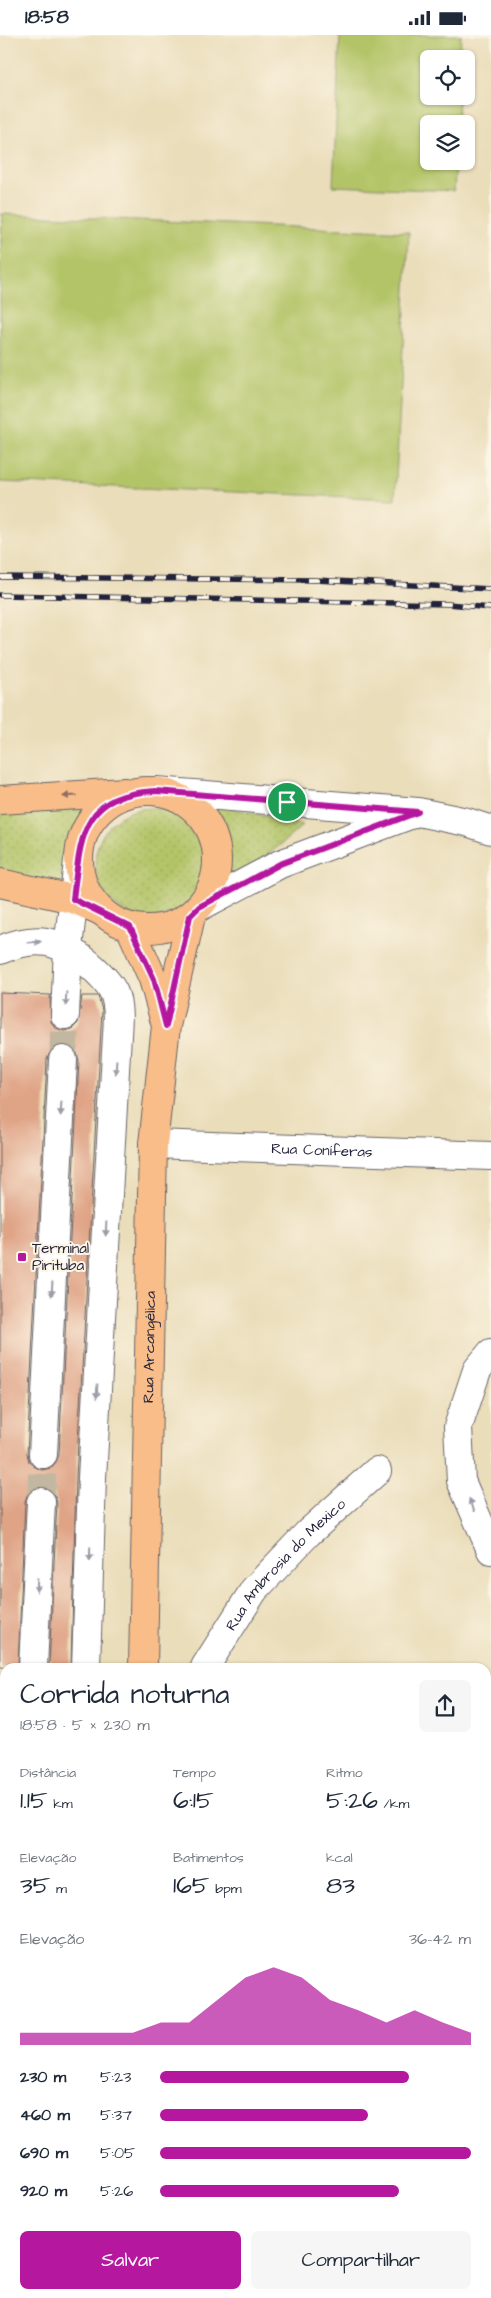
<!DOCTYPE html>
<html lang="pt">
<meta charset="utf-8">
<style>
:root{--surface:#fff;--page:#f6f6f7;--text:#1f2937;--muted:#747a83;--accent:#b5179e}
body{margin:0;font-family:"Architects Daughter",sans-serif;background:var(--page);color:var(--text);height:100vh;display:flex;flex-direction:column;font-size:19px;white-space:nowrap}
*{box-sizing:border-box;margin:0}
p{font-size:16px;color:var(--muted)}
.icon{flex:none;width:28px;height:28px;fill:none;stroke:currentColor;stroke-width:2;stroke-linecap:round;stroke-linejoin:round}
.map{position:relative;flex:1;overflow:hidden}
.panel{position:absolute;left:0px;top:1628px;width:491px;height:636px;display:flex;flex-direction:column;background:var(--surface);border-radius:15px 15px 0 0;box-shadow:0 1px 4px #0004}
.panel>*{flex:none}
.fabs{position:absolute;left:420px;top:15px;display:grid;gap:10px}
.fabs a{display:grid;place-items:center;width:55px;height:55px;border-radius:8px;background:var(--surface);box-shadow:0 1px 4px #0004;font-size:25px}
.pin{position:absolute;display:grid;place-items:center;width:42px;height:42px;color:#fff;margin:-21px;border:2px solid #fff;border-radius:50%;box-shadow:0 1px 5px #0007}
.round{display:grid;place-items:center;flex:none;width:52px;height:52px;border-radius:8px;background:var(--page)}
.headline{display:flex;align-items:center;justify-content:space-between;height:85px;padding:0 20px}
h1{font-size:28px;font-weight:600;line-height:38px}
.figures{display:grid;grid-template-columns:repeat(3,1fr);gap:8px;height:85px;padding:5px 20px}
.figures div{display:grid;align-content:center}
.figures b{font-size:25px;font-weight:600}
.figures small{font-size:14px;font-weight:400}
.figures p{font-size:14px}
.chart{height:140px;padding:10px 20px}
.chart p{display:flex;justify-content:space-between}
.chart svg{width:100%;height:90px;margin-top:5px;fill:var(--accent);opacity:.7}
.primary-button{display:flex;gap:10px;margin-top:auto;padding:10px 20px}
.primary-button a{flex:1;height:58px;border-radius:8px;background:var(--accent);color:#fff;font-size:20px;font-weight:600;line-height:58px;text-align:center}
.primary-button a+a{background:var(--page);color:var(--text)}
ul{padding:0 20px;list-style:none;font-size:16px}
li{display:grid;grid-template-columns:80px 60px 1fr;align-items:center;height:38px}
li i{height:12px;border-radius:6px;background:var(--accent)}
.status{display:flex;justify-content:space-between;align-items:center;height:35px;padding:0 25px;background:var(--surface);direction:ltr}
.status svg{height:14px;fill:currentColor}
.map>svg:first-child{display:block}
.grass{fill:url(#grass-dots);stroke:#6a7351}
.pitch{fill:#b3c467;stroke:#6a7351}
.building{fill:#dfa385;fill-rule:evenodd}
.lines{fill:none;stroke-linecap:round;stroke-linejoin:round}
.minor-tunnel{stroke:#c2b8a1;stroke-width:28;stroke-dasharray:28 14;stroke-linecap:butt}
.minor-casing{stroke:#686367;stroke-width:30}
.major-casing{stroke:#686367;stroke-width:30}
.minor{stroke:#fff;stroke-width:28}
.major{stroke:#f8bd88;stroke-width:28}
.rail-casing{stroke:#22223b;stroke-width:5.5}
.rail{stroke:#fcf5e5;stroke-width:4;stroke-dasharray:11;stroke-linecap:butt}
.oneway{fill:#8d7062}
.oneway2{fill:#9c9ca7}
.route-casing{stroke:#fff;stroke-width:10}
.route{stroke:#b5179e;stroke-width:6}
.poi-dot{fill:#b5179e;stroke:#fcf5e5;stroke-width:2}
.labels{text-anchor:middle;dominant-baseline:central;stroke-width:4;stroke-linejoin:round;paint-order:stroke}
.street-label{font-size:15px;fill:#22223b;stroke:#fcf5e5}
.poi-label{font-size:15px;fill:#22223b;stroke:#fcf5e5;text-anchor:start}
</style>
<div class="status"><b>18:58</b><svg viewBox="0 0 49 12"><path d="M0 12V9h3v3zM5 12V6h3v6zM10 12V3h3v9zM15 12V0h3v12zM26 1h20v11H26zM47 4h2v5h-2z"/></svg></div>
<div class="map">
<svg width="491" height="2263" viewBox="0 0 491 2263">
<defs>
<pattern id="grass-dots" width="8" height="8" patternUnits="userSpaceOnUse" patternTransform="scale(1.25)"><rect width="8" height="8" fill="#b3c467"/><path d="M2 2h.1M6 6h.1" fill="none" stroke="#9aa85a" stroke-width="1.8" stroke-linecap="round"/></pattern>
</defs>
<rect width="100%" height="100%" fill="#fcf5e5"/>
<filter id="ink" filterUnits="userSpaceOnUse"><feTurbulence type="fractalNoise" baseFrequency=".02" numOctaves="2"/><feDisplacementMap in="SourceGraphic" scale="10" xChannelSelector="R" yChannelSelector="G"/><feConvolveMatrix kernelMatrix="1 2 1 2 8 2 1 2 1" color-interpolation-filters="sRGB"/></filter>
<filter id="wash" filterUnits="userSpaceOnUse"><feTurbulence type="fractalNoise" baseFrequency=".0096" numOctaves="4" result="noise"/><feDisplacementMap in="SourceGraphic" scale="20" xChannelSelector="R" yChannelSelector="G"/><feGaussianBlur stdDeviation="1.12" result="paint"/><feColorMatrix in="noise" values="0 0 0 0 0 0 0 0 0 0 0 0 0 0 0 0 0 1.4 0 .05"/><feComposite in="paint" operator="in"/></filter>
<g filter="url(#wash)">
<rect width="100%" height="100%" fill="#eaddba"/>
<g class="grass">
<polygon points="193,764 303,790 279,811 217,859 225,829 222,801 209,775"/>
<polygon points="97,772 83,787 75,809 70,859 0,842 0,776"/>
<circle cx="150" cy="828" r="55"/>
</g>
<g class="pitch">
<polygon points="340,0 461,0 460,24 429,24 429,61 459,61 457,89 429,89 429,126 456,126 454,156 333,151"/>
<polygon points="2,179 409,197 395,464 0,447 0,231"/>
</g>
<g id="blocks">
<path class="building" d="M 0,958 L 50,960 L 51,987 L 56,993 L 64,996 L 72,994 L 78,988 L 82,961 L 98,961 L 102,975 L 76,1442 L 71,1632 L 49,1632 L 57,1468 L 55,1460 L 50,1454 L 41,1451 L 34,1453 L 28,1458 L 25,1466 L 18,1632 L 0,1632 ZM 64,1009 L 71,1012 L 77,1017 L 79,1026 L 59,1420 L 56,1427 L 51,1433 L 42,1435 L 35,1432 L 29,1427 L 27,1418 L 47,1024 L 50,1017 L 55,1011 Z"/>
</g>
</g>
<g filter="url(#ink)">
<use href="#blocks" fill-opacity="0" stroke="#686367" stroke-width="1"/>
<g class="lines">
<g class="minor-tunnel">
<polyline points="63,1025 65,980"/>
<polyline points="41,1467 43,1419"/>
</g>
<g class="minor-casing">
<g id="minor">
<polyline points="156,756 418,777 467,787 491,795"/>
<polyline points="199,872 280,829 410,780"/>
<path d="M 0,915 C 37,899 59,905 89,929 C 97,936 109,947 114,958 C 119,971 118,986 117,1000 L 92,1443 L 86,1632"/>
<polyline points="65,980 68,913 78,826"/>
<path id="s1" d="M 153,1109 L 491,1121"/>
<polyline points="491,1318 477,1335 458,1392 461,1446 491,1515"/>
<polyline points="43,1419 63,1025"/>
<polyline points="33,1632 41,1467"/>
<path id="s2" d="M 205,1632 L 254,1555 L 308,1498 L 377,1436"/>
<polyline points="0,1722 5,1720"/>
<polyline points="0,1747 5,1748"/>
<polyline points="0,2207 5,2184"/>
<polyline points="451,2259 452,2263"/>
<polyline points="271,2263 272,2259"/>
</g>
</g>
<g class="major-casing">
<g id="major">
<circle cx="148" cy="825" r="69"/>
<polyline points="0,765 125,757"/>
<polyline points="0,848 73,864 101,876"/>
<polyline points="130,892 153,944 165,987"/>
<path id="s3" d="M 143,1632 L 153,1109 L 166,991 L 191,881"/>
<polyline points="0,1849 5,1848"/>
</g>
</g>
<use href="#minor" class="minor"/>
<use href="#major" class="major"/>
<g class="rail-casing">
<g id="rail">
<polyline points="0,542 315,545 491,554"/>
<polyline points="0,560 448,569 491,573"/>
</g>
</g>
<use href="#rail" class="rail"/>
</g>
<defs><path id="oneway-solid" d="M-6-.8H1V-3.2L6.5 0L1 3.2V.8H-6Z" transform="scale(1.25)"/></defs>
<use class="oneway" href="#oneway-solid" transform="translate(70 761) rotate(177)"/>
<g class="oneway2">
<use href="#oneway-solid" transform="translate(34 907) rotate(-3)"/>
<use href="#oneway-solid" transform="translate(66 964) rotate(93)"/>
<use href="#oneway-solid" transform="translate(116 1032) rotate(93)"/>
<use href="#oneway-solid" transform="translate(61 1074) rotate(93)"/>
<use href="#oneway-solid" transform="translate(106 1194) rotate(93)"/>
<use href="#oneway-solid" transform="translate(52 1254) rotate(93)"/>
<use href="#oneway-solid" transform="translate(97 1356) rotate(93)"/>
<use href="#oneway-solid" transform="translate(472 1470) rotate(-114)"/>
<use href="#oneway-solid" transform="translate(90 1519) rotate(92)"/>
<use href="#oneway-solid" transform="translate(37 1550) rotate(93)"/>
</g>
</g>
<g class="lines" filter="url(#ink)">
<g class="route-casing">
<path id="route" d="M 156,756 L 418,777 L 280,829 L 199,872 L 190,881 L 166,991 L 154,944 L 130,892 L 73,864 C 81,803 80,759 156,756 Z"/>
</g>
<use href="#route" class="route"/>
</g>
<rect class="poi-dot" x="17" y="1217" width="10" height="10" rx="2.5"/>
<g class="labels">
<g class="street-label">
<text stroke="none"><textPath href="#s1" startOffset="169">Rua Coníferas</textPath></text>
<text stroke="none"><textPath href="#s3" startOffset="320">Rua Arcangélica</textPath></text>
<text stroke="none"><textPath href="#s2" startOffset="131">Rua Ambrosia do Mexico</textPath></text>
</g>
<g class="poi-label">
<text x="32" y="1213">Terminal<tspan x="32" dy="17">Pirituba</tspan></text>
</g>
</g>
</svg>
<div class="fabs">
<a><svg class="icon" aria-label="locate" viewBox="0 0 24 24"><circle cx="12" cy="12" r="6"/><path d="M12 2v4M12 18v4M2 12h4M18 12h4"/></svg></a>
<a><svg class="icon" aria-label="layers" viewBox="0 0 24 24"><path d="M12 4l9 5-9 5-9-5zM3 14l9 5 9-5"/></svg></a>
</div>
<div class="pin" style="left:287px;top:767px;background:#1e9e55"><svg class="icon" aria-label="arrive" viewBox="0 0 24 24"><path d="M6 21V4h12l-3 4 3 4H6"/></svg></div>
<section class="panel">
<div class="headline"><div><h1>Corrida noturna</h1><p>18:58 · 5 × 230 m</p></div><a class="round"><svg class="icon" aria-label="share" viewBox="0 0 24 24"><path d="M12 15V3M7 8l5-5 5 5M5 13v7h14v-7"/></svg></a></div>
<div class="figures">
<div><p>Distância</p><b>1.15<small> km</small></b></div>
<div><p>Tempo</p><b>6:15</b></div>
<div><p>Ritmo</p><b>5:26<small> /km</small></b></div>
</div>
<div class="figures">
<div><p>Elevação</p><b>35<small> m</small></b></div>
<div><p>Batimentos</p><b>165<small> bpm</small></b></div>
<div><p>kcal</p><b>83</b></div>
</div>
<div class="chart"><p><span>Elevação</span>36–42 m</p>
<svg viewBox="0 0 160 44" preserveAspectRatio="none"><path d="M0 44V38L10 38L20 38L30 38L40 38L50 33L60 33L70 22L80 11L90 6L100 11L110 22L120 27L130 33L140 27L150 33L160 38V44z"/></svg>
</div>
<ul>
<li><b>230 m</b>5:23<i style="width:80%"></i></li>
<li><b>460 m</b>5:37<i style="width:67%"></i></li>
<li><b>690 m</b>5:05<i style="width:100%"></i></li>
<li><b>920 m</b>5:26<i style="width:77%"></i></li>
</ul>
<div class="primary-button"><a>Salvar</a><a>Compartilhar</a></div>
</section>
</div>
